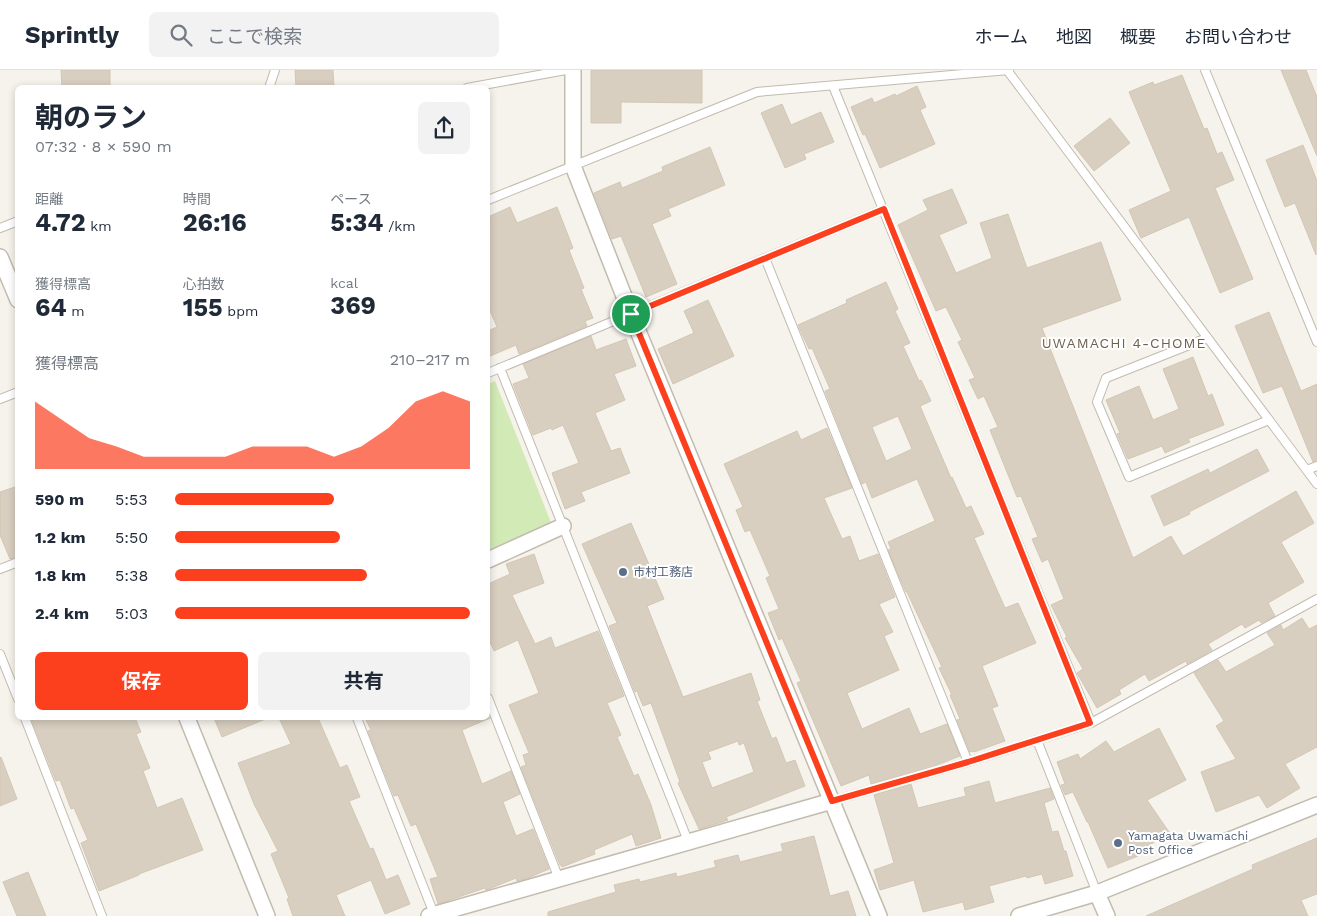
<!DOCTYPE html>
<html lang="ja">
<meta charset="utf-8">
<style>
:root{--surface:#fff;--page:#f2f2f3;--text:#1f2937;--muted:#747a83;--line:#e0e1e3;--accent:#fc3f1d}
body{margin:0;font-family:"Work Sans","Noto Sans JP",sans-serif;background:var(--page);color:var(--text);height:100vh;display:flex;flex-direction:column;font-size:19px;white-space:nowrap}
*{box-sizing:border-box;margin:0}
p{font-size:16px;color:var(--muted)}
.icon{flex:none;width:28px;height:28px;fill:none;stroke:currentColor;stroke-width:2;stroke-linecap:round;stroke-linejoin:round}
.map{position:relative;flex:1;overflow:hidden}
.side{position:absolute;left:15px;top:15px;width:475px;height:635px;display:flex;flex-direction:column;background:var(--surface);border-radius:8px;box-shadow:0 2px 8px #0003}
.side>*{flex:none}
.pin{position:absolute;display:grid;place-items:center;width:42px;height:42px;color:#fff;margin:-21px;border:2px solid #fff;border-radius:50%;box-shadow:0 1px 5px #0007}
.round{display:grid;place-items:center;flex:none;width:52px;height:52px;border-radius:8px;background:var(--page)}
.summary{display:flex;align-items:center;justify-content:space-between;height:85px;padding:0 20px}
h1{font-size:28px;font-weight:700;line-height:38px}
.metrics{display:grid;grid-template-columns:repeat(3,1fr);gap:8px;height:85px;padding:5px 20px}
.metrics div{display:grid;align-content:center}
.metrics b{font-size:25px;font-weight:700}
.metrics small{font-size:14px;font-weight:400}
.metrics p{font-size:14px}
.chart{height:140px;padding:10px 20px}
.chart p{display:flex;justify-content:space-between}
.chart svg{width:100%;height:90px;margin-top:5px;fill:var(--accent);opacity:.7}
.primary-button{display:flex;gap:10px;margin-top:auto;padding:10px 20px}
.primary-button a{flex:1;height:58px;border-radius:8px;background:var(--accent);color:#fff;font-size:20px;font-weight:700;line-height:58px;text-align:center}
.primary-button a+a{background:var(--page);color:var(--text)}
ul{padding:0 20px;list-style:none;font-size:16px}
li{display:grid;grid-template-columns:80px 60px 1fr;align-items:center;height:38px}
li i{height:12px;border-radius:6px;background:var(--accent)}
header{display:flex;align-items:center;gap:30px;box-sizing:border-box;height:70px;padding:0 25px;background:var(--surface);border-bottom:1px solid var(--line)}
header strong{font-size:24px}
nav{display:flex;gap:28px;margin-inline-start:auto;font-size:18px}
.search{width:350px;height:45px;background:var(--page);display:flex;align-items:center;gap:12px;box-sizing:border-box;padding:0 18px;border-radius:8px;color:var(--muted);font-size:19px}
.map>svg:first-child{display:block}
.green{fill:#d2eab5}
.building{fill:#d8cfc1;stroke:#d3c7b4;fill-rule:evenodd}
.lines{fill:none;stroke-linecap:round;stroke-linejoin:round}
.lane-casing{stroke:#c2bbae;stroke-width:10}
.street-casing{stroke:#c2bbae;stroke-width:18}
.lane{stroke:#fff;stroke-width:8}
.street{stroke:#fff;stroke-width:15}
.route-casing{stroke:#fff;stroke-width:10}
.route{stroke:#fc3f1d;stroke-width:6}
.service-dot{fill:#5c6f8a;stroke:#fff;stroke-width:2}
.labels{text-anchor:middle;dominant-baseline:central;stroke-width:4;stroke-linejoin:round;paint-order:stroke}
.service-label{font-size:12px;fill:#4e5e75;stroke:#fff;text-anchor:start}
.neighbourhood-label{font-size:14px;letter-spacing:1px;fill:#6e6250;stroke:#fff}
</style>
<header>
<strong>Sprintly</strong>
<div class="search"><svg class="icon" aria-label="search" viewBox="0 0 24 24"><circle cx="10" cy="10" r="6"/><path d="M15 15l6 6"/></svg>ここで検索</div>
<nav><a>ホーム</a><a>地図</a><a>概要</a><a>お問い合わせ</a></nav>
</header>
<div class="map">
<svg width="1317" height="846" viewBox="0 0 1317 846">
<rect width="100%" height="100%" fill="#f6f3ec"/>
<polygon class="green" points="495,311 552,455 488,480 488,314"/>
<g class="building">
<polygon points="61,0 110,0 110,18 62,18"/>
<polygon points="295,0 333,0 334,18 296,18"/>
<polygon points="591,0 702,0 702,33 621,32 621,53 591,53"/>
<polygon points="1281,0 1306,0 1317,27 1317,86"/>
<polygon points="1182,5 1204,59 1207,58 1217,84 1222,82 1234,110 1215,118 1253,209 1220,223 1189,147 1141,168 1129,140 1171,121 1129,22 1153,12 1154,15"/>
<polygon points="917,16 926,37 920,40 935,74 880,98 865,64 863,65 851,37 872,28 874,33 895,24 896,26"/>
<polygon points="782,34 791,55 821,42 834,72 804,84 806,89 785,98 761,43"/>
<polygon points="1110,48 1130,73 1094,101 1074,76"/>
<polygon points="1303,75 1317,111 1316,185 1295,133 1285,137 1266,90"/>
<polygon points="710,77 725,115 668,139 671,146 652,154 677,214 646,227 621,166 612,169 594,123 620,112 622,118 663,101 662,97"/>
<polygon points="952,119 967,153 939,165 956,203 992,188 980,153 1008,144 1027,198 1101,172 1121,230 1042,258 1133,488 1171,466 1183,486 1296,421 1314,453 1281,472 1304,512 1268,533 1275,546 1261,553 1259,550 1245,558 1242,554 1208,574 1212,580 1187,594 1186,591 1149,611 1145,604 1119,620 1121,624 1097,638 1077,603 1083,599 1065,568 1067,567 1051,535 1064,529 1048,489 1042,492 1032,469 1038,467 1021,426 1017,427 990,360 998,357 984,326 978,329 969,310 975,308 958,272 962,270 946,237 936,241 898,155 928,140 923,130"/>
<polygon points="510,137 517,153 557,137 573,178 569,180 584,218 581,219 593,248 585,251 587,256 519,284 516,275 488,287 488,261 497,257 488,236 488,147"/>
<path d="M 886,212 L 898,239 L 895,241 L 910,273 L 903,276 L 919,311 L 921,310 L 931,331 L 920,336 L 951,408 L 952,407 L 966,438 L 971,436 L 984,464 L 974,468 L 1005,538 L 1018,533 L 1036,573 L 982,596 L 998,636 L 992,638 L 1005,671 L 974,682 L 974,681 L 970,682 L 957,650 L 960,649 L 950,625 L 952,625 L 939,598 L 942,597 L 907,522 L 906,522 L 888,480 L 891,479 L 888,472 L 935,451 L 917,409 L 872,428 L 866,412 L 862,414 L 825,321 L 830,319 L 812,278 L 809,279 L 798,255 L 847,233 L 846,230 ZM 898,346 L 912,379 L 886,391 L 872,357 Z"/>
<polygon points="708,230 734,286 673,314 658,279 694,263 684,241"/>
<polygon points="1269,242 1301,321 1317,314 1317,390 1313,392 1282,316 1263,323 1235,256"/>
<polygon points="591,266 596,280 626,269 636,296 614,304 625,330 595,343 611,381 620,378 630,403 581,422 585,431 565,439 552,403 579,393 563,355 552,360 551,358 533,365 513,314 529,308 523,294"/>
<polygon points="1193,287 1208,326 1212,324 1224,355 1188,369 1190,372 1165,383 1162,376 1128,389 1117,364 1120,363 1106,330 1139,316 1153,350 1179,339 1163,299"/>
<polygon points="827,358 852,418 824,428 842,469 850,466 859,491 878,484 895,527 879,534 893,562 884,566 899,600 847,623 862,659 909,638 920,664 947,654 960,686 932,697 871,714 869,705 841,716 797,613 801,611 782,568 779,570 768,543 779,539 766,508 770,506 750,460 745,462 736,440 743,437 724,394 797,361 801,370"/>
<polygon points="1257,379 1269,401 1189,442 1190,444 1164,456 1151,426 1208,399 1210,403"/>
<polygon points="18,416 18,487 10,489 0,465 0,422"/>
<path d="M 631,453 L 664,529 L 647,536 L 683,627 L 751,603 L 760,630 L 757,631 L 772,669 L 776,667 L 786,693 L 795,690 L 805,716 L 726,747 L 728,750 L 719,753 L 699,759 L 678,713 L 680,712 L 651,633 L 643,636 L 637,621 L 635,622 L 609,556 L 617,553 L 582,474 ZM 738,671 L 739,675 L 744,673 L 754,702 L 712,718 L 702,692 L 711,689 L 708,682 Z"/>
<polygon points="534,484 544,513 512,525 535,574 551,567 555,578 598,561 624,626 607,633 621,665 617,667 634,706 638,704 651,735 661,768 636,776 632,764 594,780 595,784 562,797 561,795 560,795 521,697 526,695 523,685 529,683 509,635 539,623 518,570 494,581 488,567 488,514 510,504 506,494"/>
<polygon points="1302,548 1309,559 1317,555 1317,677 1285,694 1300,718 1267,738 1259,725 1216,742 1201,702 1236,689 1216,656 1224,651 1194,603 1218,590 1226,602 1275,575 1267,563 1281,555 1283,560"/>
<polygon points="31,648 135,648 141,662 136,664 150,698 143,701 157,738 182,728 203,780 139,804 139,805 99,821 81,773 88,770 74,738 71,739 60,710 56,711"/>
<polygon points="214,648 268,648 222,667"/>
<polygon points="279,648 318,648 340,698 347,695 360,727 349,731 370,779 373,778 386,810 398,805 410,834 385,844 371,810 336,825 345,846 293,846 287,829 289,828 271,784 278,781 254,734 238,693 291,674"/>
<polygon points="365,648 490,648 462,660 482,714 511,701 520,724 503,732 516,766 533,759 549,799 530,807 517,811 516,808 489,819 486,820 485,818 438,834 430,809 438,807 416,754 411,756 398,725 394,726 368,661 371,660"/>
<polygon points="1159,658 1186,710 1147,730 1169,762 1137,784 1138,786 1108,798 1088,752 1087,752 1073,722 1065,725 1061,715 1065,714 1057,692 1078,684 1080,689 1106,671 1114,682"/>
<polygon points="1,687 17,729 0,736 0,688"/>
<polygon points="989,711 995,733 1050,718 1054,729 1044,733 1052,762 1058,761 1064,781 1066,781 1073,806 1045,814 1042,804 1027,808 1026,806 989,816 994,832 965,840 963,832 923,842 914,810 880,820 874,800 894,793 874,725 911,714 918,738 966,726 964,718"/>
<polygon points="814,766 830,826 848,821 856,846 548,846 548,842 616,822 614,815 639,809 640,812 676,803 677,807 716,797 714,791 738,785 740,792 783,781 781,774"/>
<polygon points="1317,768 1317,824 1301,830 1308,846 1146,846 1253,799 1252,795"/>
<polygon points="28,802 46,846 17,846 3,812"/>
</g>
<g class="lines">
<g class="lane-casing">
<g id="lane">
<polyline points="1007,0 1317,414"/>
<polyline points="1205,0 1317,272"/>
<polyline points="833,16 1091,653"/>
<polyline points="269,18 275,0"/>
<polyline points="467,18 566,0"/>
<polyline points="488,130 757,22 1009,0"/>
<polyline points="0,158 18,151"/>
<polyline points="765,188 968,692"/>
<polyline points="1207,268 1106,308 1097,332 1129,407 1269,350"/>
<polyline points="500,298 688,771"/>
<polyline points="488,303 884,139"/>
<polyline points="0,329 18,322"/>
<polyline points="1307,400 1317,396"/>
<polyline points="0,499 18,492"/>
<polyline points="0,584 18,629"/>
<polyline points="488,628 559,809"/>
<polyline points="25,648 102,846"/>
<polyline points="357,648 434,844"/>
<polyline points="1037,670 1097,823"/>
<polyline points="832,731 968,692 1091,653 1317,529"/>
</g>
</g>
<g class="street-casing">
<g id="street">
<polyline points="573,0 573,96 631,244 879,846"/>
<polyline points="0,187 18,230"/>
<polyline points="488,490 563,456"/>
<polyline points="187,648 267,846"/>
<polyline points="1097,823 1107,846"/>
<polyline points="429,846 832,731"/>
<polyline points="1019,846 1097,823 1317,735"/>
</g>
</g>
<use href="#lane" class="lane"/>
<use href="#street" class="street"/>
</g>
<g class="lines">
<g class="route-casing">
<polygon id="route" points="884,139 1090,653 968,692 832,731 631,244"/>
</g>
<use href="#route" class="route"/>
</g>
<g class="service-dot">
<circle cx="623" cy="502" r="5"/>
<circle cx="1118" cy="773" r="5"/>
</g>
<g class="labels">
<g class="service-label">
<text x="633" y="502">市村工務店</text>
<text x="1128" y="766">Yamagata Uwamachi<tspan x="1128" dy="14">Post Office</tspan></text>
</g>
<g class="neighbourhood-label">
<text x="1124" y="273">UWAMACHI 4-CHOME</text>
</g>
</g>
</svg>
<div class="pin" style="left:631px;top:244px;background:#1e9e55"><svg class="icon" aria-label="arrive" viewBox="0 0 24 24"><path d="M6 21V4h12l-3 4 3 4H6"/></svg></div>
<section class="side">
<div class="summary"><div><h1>朝のラン</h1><p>07:32 · 8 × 590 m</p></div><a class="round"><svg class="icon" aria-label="share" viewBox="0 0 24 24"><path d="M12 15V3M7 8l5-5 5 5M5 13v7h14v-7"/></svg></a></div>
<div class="metrics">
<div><p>距離</p><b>4.72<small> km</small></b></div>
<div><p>時間</p><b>26:16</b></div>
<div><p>ペース</p><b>5:34<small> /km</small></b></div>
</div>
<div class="metrics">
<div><p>獲得標高</p><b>64<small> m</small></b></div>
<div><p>心拍数</p><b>155<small> bpm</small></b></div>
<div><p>kcal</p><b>369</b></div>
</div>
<div class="chart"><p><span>獲得標高</span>210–217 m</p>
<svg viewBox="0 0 160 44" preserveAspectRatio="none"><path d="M0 44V11L10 20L20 29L30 33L40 38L50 38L60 38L70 38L80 33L90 33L100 33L110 38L120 33L130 24L140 11L150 6L160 11V44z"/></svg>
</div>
<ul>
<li><b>590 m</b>5:53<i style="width:54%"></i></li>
<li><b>1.2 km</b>5:50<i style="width:56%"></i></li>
<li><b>1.8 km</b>5:38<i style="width:65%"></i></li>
<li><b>2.4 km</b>5:03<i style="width:100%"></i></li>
</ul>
<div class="primary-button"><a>保存</a><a>共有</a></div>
</section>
</div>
